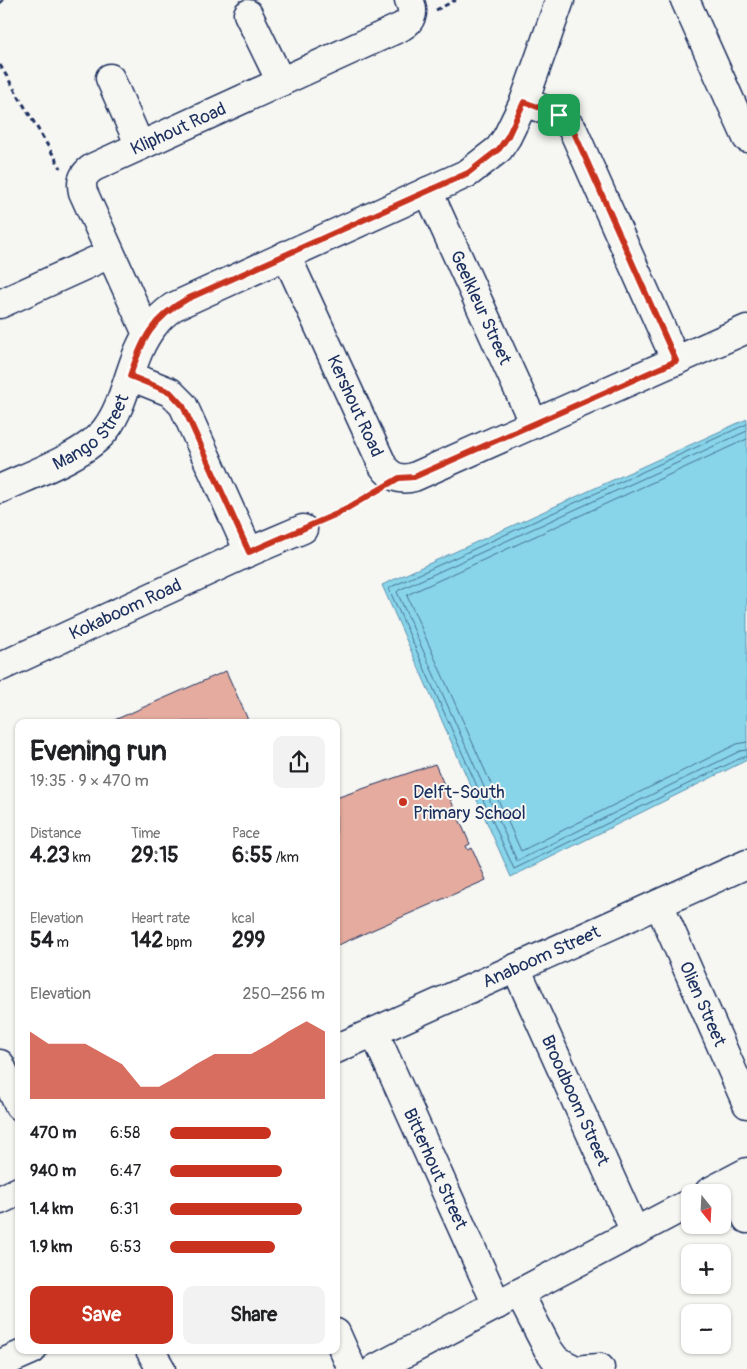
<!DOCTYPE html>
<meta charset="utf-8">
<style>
:root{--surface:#fff;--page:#f2f2f2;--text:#202124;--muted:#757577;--accent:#c8321e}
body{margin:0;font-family:Pangolin,sans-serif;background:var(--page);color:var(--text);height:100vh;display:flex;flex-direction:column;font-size:19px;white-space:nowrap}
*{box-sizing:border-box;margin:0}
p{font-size:16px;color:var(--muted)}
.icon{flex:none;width:28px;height:28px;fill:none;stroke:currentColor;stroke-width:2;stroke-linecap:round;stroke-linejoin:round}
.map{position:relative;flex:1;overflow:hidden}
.details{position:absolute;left:15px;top:719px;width:325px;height:635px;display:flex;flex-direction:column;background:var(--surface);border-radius:10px;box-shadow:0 1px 4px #0004}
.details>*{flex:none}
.needle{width:32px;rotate:162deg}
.fabs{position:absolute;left:681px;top:1184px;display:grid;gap:10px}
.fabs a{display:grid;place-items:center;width:50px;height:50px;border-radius:10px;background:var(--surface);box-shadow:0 1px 4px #0004;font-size:25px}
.pin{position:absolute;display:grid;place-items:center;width:42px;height:42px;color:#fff;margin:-21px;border-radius:10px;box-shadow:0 2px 8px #0006}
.round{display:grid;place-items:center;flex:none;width:52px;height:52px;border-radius:10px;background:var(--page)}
.head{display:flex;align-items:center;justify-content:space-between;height:85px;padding:0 15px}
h1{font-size:28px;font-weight:800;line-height:38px}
.figures{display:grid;grid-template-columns:repeat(3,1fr);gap:8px;height:85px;padding:5px 15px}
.figures div{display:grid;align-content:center}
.figures b{font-size:21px;font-weight:800}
.figures small{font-size:14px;font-weight:400}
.figures p{font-size:14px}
.chart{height:140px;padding:10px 15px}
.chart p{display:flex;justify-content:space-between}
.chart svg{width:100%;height:90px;margin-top:5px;fill:var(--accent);opacity:.7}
.action{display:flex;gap:10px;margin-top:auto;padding:10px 15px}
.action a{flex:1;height:58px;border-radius:10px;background:var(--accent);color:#fff;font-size:20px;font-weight:800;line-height:58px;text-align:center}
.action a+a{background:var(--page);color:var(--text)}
ul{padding:0 15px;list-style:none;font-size:16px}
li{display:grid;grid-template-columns:80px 60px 1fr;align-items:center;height:38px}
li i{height:12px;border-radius:6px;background:var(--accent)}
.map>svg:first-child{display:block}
.water{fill:#88d4e8;stroke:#5c92b1}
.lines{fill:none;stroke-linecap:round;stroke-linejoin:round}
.shore{stroke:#477195;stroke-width:1}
.building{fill:#e4ab9e;stroke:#1b2f5e}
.minor-casing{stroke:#1b2f5e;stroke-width:31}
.path{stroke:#1b2f5e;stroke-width:3;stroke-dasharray:5 4;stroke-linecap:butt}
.minor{stroke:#f6f6f2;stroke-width:28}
.route-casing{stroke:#fff;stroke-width:10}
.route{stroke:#c8321e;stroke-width:6}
.poi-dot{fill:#c8321e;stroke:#f6f6f2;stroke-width:2}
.labels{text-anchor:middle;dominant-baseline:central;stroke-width:4;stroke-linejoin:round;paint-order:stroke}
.street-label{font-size:18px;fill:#1b2f5e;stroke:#f6f6f2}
.poi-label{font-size:18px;fill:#1b2f5e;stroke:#f6f6f2;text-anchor:start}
</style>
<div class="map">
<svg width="747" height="1369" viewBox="0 0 747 1369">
<rect width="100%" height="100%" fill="#f6f6f2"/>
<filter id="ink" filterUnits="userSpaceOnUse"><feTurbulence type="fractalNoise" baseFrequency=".02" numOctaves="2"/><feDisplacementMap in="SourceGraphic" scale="10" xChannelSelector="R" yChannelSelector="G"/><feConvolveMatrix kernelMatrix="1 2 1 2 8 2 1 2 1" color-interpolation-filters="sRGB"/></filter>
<g filter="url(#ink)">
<polygon class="water" points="747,419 747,760 511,877 382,585"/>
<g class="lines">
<g class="shore">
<polyline points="747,424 391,587 389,589 514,869 743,757 747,756"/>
<polyline points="747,431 399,590 397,592 517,861 740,751 747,750"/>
<polyline points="747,439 409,594 407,596 521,851 737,744 747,742"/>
</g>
</g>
<g class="building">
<polygon points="226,671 249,722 110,722"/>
<polygon points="435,764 470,844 466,846 468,850 472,848 486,880 336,946 336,798"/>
</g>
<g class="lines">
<g class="minor-casing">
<g id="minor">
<polyline points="685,0 747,138"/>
<polyline points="248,14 281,82"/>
<polyline points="110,78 140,146"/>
<path d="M 524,102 C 542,109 561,113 573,130 L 676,361"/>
<path id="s1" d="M 428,191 L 534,424"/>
<path id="s2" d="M 286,255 L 383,466 C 390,477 401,481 414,477 L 747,329"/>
<polyline points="0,304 110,254"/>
<path id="s3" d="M 147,334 L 83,192 C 80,180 84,173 94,167 L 401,27 C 412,21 415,12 409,0"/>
<polyline points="130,376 170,392 183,405 249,552"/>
<path id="s4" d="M 0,489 C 30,475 87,455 106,429 C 129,398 129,355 154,325 C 159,318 166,312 173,307 L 468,173 L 499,149 L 507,137 L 524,102 L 560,0"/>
<path id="s5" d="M 0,667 L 249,552 L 303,529"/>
<path id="s6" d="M 659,904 L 747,1104"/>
<path id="s7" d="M 516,968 L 635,1232"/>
<path id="s8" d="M 374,1032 L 497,1305"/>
<path id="s9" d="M 336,1049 L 747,864"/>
<polyline points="0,1064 19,1106"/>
<polyline points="729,1182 747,1219"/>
<polyline points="709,1192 747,1172"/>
<polyline points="0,1200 19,1191"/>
<polyline points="519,1293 548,1349 556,1360 574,1369"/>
<polyline points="336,1333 352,1369"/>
<polyline points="150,1350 161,1369"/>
<polyline points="0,1364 32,1350"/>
<polyline points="375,1369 690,1203"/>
<polyline points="585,1369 600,1368"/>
</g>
</g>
<g class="path">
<polyline points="0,3 3,0"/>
<polyline points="436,10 456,0"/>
<polyline points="0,65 61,168"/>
<polyline points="323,520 375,492"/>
</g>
<use href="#minor" class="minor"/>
</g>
</g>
<g class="lines" filter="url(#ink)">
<g class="route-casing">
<path id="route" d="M 524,102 C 542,109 561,113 573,130 L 676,361 L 414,477 L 399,478 L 339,513 L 249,552 L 183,406 L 170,392 L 130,376 C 142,340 152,318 187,299 L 468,173 L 499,149 L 508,136 Z"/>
</g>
<use href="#route" class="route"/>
</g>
<circle class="poi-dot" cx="403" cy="802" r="5"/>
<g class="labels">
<g class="street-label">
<text stroke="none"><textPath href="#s3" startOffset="278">Kliphout Road</textPath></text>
<text stroke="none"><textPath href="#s1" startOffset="128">Geelkleur Street</textPath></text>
<text stroke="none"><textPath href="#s2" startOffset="166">Kershout Road</textPath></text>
<text stroke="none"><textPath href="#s4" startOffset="110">Mango Street</textPath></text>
<text stroke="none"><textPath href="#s5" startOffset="138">Kokaboom Road</textPath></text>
<text stroke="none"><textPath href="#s9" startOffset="225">Anaboom Street</textPath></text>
<text stroke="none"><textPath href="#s6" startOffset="109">Olien Street</textPath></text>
<text stroke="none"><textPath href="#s7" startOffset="145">Broodboom Street</textPath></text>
<text stroke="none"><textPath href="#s8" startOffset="150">Bitterhout Street</textPath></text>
</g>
<g class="poi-label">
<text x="413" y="792">Delft-South<tspan x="413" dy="21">Primary School</tspan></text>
</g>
</g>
</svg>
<div class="fabs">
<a><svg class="needle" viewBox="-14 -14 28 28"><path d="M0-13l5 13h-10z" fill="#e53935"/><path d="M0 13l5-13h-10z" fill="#757577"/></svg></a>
<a>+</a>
<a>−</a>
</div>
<div class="pin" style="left:559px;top:115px;background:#1e9e55"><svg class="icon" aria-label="arrive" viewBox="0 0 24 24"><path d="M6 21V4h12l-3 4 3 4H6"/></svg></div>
<section class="details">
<div class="head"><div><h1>Evening run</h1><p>19:35 · 9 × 470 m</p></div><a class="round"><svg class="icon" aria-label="share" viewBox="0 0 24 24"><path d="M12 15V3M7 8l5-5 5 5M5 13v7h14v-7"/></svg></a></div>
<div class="figures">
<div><p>Distance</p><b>4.23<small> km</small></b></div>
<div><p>Time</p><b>29:15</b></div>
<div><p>Pace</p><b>6:55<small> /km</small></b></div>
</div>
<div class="figures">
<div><p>Elevation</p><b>54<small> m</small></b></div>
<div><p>Heart rate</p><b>142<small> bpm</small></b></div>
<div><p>kcal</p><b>299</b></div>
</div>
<div class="chart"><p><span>Elevation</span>250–256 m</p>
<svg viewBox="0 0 160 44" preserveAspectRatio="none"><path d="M0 44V11L10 17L20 17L30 17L40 22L50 27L60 38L70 38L80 33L90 27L100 22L110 22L120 22L130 17L140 11L150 6L160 11V44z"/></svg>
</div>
<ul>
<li><b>470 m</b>6:58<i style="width:65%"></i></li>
<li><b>940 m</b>6:47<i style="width:72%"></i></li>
<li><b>1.4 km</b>6:31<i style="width:85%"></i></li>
<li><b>1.9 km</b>6:53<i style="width:68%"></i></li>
</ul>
<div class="action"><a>Save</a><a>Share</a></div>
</section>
</div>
